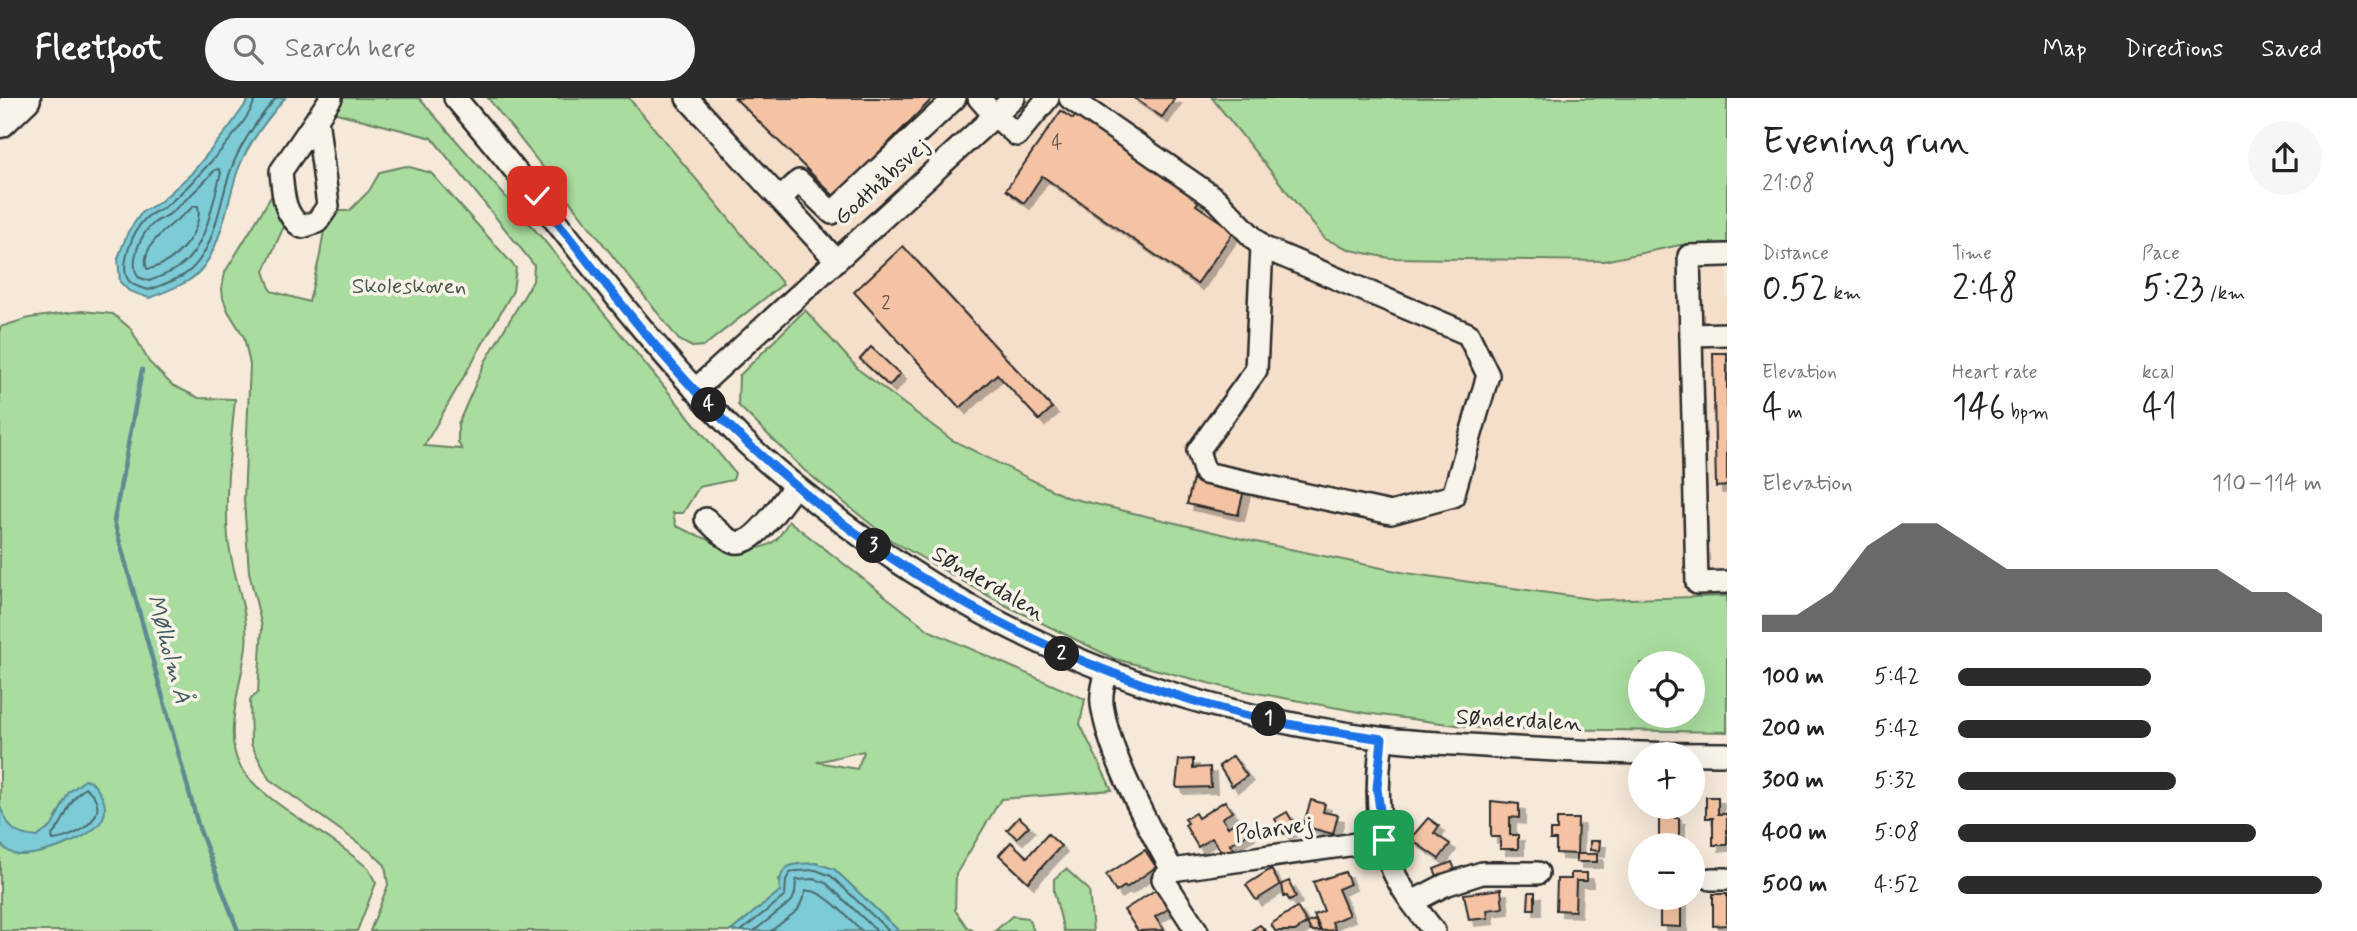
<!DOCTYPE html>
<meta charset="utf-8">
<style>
:root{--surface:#fff;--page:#f6f6f6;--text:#222;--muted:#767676;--accent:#2b2b2b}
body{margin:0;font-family:Mynerve,sans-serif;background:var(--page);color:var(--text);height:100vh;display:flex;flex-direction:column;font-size:26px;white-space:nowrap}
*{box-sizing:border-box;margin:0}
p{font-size:23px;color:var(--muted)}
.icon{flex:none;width:38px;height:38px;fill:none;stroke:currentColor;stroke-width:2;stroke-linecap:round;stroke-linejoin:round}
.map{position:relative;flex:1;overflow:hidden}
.sheet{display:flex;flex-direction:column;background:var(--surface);width:630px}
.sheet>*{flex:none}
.tools{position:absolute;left:1628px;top:553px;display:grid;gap:14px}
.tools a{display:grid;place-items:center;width:77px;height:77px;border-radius:50%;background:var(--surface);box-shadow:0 7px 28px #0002;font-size:35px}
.pin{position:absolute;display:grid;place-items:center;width:60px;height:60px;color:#fff;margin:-30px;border-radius:14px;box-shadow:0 4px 10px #0006}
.km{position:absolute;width:35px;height:35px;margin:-18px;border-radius:50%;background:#222;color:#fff;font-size:19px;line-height:35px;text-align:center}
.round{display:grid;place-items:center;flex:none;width:74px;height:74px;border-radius:37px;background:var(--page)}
.overview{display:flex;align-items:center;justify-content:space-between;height:119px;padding:0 35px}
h1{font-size:38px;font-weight:600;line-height:52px}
.metrics{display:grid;grid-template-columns:repeat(3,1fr);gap:10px;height:119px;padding:7px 35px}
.metrics div{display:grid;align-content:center}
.metrics b{font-size:35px;font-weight:600}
.metrics small{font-size:19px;font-weight:400}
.metrics p{font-size:19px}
.chart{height:196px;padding:14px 35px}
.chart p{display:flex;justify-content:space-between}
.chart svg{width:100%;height:126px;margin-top:7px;fill:var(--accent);opacity:.7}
ul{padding:0 35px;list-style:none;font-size:23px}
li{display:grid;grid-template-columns:112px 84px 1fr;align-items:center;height:52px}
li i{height:18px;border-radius:9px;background:var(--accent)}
header{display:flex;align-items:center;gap:42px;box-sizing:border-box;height:98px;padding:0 35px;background:var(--accent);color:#fff}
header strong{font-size:33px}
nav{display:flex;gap:38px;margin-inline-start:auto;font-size:24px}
.search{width:490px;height:63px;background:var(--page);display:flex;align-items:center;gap:18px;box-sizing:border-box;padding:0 24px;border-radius:38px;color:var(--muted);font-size:26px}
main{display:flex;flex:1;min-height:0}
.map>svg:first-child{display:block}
.built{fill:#f5deca}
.green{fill:#a9dc9e;stroke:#6a8464;stroke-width:2;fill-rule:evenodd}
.water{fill:#7bcbd6;stroke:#5b8b92;stroke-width:2}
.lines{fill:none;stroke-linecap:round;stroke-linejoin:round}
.shore{stroke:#4b6b6f;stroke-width:2}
.stream{stroke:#5b8b92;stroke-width:4.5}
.building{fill:#f3c3a3;stroke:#2b2b2b;stroke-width:2;filter:url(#shadow)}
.minor-casing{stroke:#2b2b2b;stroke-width:26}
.highway-casing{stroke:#2b2b2b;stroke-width:37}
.minor{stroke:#f7f3e8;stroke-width:21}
.highway{stroke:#f7f3e8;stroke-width:32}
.route-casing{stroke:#fff;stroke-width:14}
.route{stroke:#1a73e8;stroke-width:9}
.labels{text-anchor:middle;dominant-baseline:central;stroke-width:7;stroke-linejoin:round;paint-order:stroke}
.number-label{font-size:19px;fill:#5d5149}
.street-label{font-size:23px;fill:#2b2b2b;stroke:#f7f3e8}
.park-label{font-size:23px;fill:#4a5748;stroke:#f7f3e8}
.water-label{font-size:24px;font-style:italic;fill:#435b5e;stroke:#f7f3e8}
</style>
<header>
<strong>Fleetfoot</strong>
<div class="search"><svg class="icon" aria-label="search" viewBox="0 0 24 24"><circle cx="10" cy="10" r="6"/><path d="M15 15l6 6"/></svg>Search here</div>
<nav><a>Map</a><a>Directions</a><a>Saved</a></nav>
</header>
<main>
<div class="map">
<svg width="1727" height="833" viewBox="0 0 1727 833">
<defs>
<filter id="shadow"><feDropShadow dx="6" dy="6" stdDeviation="0" flood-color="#0004"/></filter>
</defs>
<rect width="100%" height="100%" fill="#f6e9da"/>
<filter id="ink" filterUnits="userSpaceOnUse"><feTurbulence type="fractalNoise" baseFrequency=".0143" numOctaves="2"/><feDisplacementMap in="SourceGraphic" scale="14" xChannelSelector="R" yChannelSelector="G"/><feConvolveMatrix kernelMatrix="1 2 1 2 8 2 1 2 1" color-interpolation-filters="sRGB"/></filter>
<g filter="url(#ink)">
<polygon class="built" points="629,0 1212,0 1325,141 1351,152 1389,160 1604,163 1680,147 1727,145 1727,498 1598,502 1406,475 1251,443 1066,399 952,342 859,272 783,186"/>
<g class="green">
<path d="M 341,0 L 419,0 L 542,140 L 735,375 L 733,382 L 699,389 L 683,415 L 673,415 L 676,428 C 702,439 750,464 776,442 C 781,437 785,429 789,423 L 930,533 L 1085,601 L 1080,626 L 1112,692 L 1001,701 L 956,776 L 955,812 L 967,829 L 974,833 L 899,833 L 834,771 L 779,781 L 780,793 L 731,833 L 370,833 L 388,787 L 385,767 L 371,754 L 269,681 L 251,646 L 250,602 L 258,594 L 262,529 L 249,474 L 244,402 L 250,267 L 244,239 L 228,213 L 223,200 L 222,190 L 225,174 L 277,89 L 285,126 L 264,173 L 271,193 L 309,204 L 320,157 L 324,132 L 336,113 L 349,113 L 369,93 L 380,74 L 406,68 L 431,75 L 516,170 L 513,193 L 424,348 L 462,351 L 458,345 L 458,326 L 485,264 L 533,183 L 534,167 L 432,40 L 333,14 ZM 864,654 L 857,671 L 817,664 L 863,653 Z"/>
<polygon points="488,0 629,0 783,186 704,248 692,249 679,242"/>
<polygon points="1212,0 1727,0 1727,145 1680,147 1604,163 1389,160 1351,152 1325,141"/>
<path d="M 805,212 L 859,272 L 952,342 L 1066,399 L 1251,443 L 1406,475 L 1598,502 L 1727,498 L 1727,634 L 1479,630 L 1365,615 L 1224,589 L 1115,561 L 1003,506 L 889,441 L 804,372 L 738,307 L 739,278 ZM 1640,565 L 1692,565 L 1692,618 L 1640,618 Z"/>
<path d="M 82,213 L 113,216 L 131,231 L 149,264 L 172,287 L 199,300 L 235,301 C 231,346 224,393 228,439 C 231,474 250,514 246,548 C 243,581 222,637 240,668 C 256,696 307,725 334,744 C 346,752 357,761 368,770 L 376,785 L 357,833 L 0,833 L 0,229 L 29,220 Z"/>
<polygon points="1066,771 1089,792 1093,833 1064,833 1054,794 1054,781"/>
<polygon points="1012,818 1028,820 1034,833 995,833"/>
</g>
<g class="water">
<path d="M 250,0 L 285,0 C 267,22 248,45 238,72 C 226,105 221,163 188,183 C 176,190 162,195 149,200 L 129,193 L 120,184 L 118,160 L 128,134 L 142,114 L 160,104 L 191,76 L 228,31 Z"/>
<path d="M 85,682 L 91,683 C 97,691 106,701 105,712 C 104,739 41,758 18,757 C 11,756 5,751 0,746 L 0,709 C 11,731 11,736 37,739 L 52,728 L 69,694 Z"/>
<path d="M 816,765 L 834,771 L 899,833 L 731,833 L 780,793 C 778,764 793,766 816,765 Z"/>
</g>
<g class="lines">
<g class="shore">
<path d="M 255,0 C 252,24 186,92 166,108 C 160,112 153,114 147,119 C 134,130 118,168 129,183 C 134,189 142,190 149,192 C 160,188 173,183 184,177 C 216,157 219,101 232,69 C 241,44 259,20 276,0"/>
<path d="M 219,71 L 221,75 C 212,105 207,150 179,169 C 171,175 159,179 149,183 L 138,179 C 129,164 140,136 154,125 C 159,121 167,119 172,114 C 187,101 202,87 215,72 Z"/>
<path d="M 194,108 L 198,108 C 204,134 172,169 147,171 C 138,145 178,123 194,108 Z"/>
<path d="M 86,690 C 117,714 78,740 53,742 L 52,737 C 67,724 67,700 86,690 Z"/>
<polyline points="741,833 785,798 786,782 790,775 796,773 816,772 831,778 889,833"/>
<polyline points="754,833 792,803 795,795 796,782 814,781 826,785 877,833"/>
<path d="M 771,833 L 798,812 L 806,793 C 822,789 850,822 862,833"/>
</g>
<polyline class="stream" points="142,272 114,423 199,730 238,833"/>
</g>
<g class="building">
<polygon points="735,0 933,0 835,99"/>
<polygon points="1134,0 1175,0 1162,19"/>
<polygon points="1080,11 1200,101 1196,107 1234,133 1197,186 1042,78 1024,105 1006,92 1061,13 1073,21"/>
<polygon points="903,148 1052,310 1039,322 997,276 960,310 854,194"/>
<polygon points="871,249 900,276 889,288 860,261"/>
<polygon points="1713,255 1727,255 1727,388 1716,389"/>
<polygon points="1193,381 1244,392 1238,417 1187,406"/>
<polygon points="1233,658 1247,678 1232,688 1219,668"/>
<polygon points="1193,661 1193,670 1210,669 1211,689 1178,690 1176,688 1179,662"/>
<polygon points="1706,699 1718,699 1718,716 1727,716 1727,747 1713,747 1713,720 1706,720"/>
<polygon points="1311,702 1325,706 1323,714 1338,717 1333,736 1303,728"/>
<polygon points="1225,703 1232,714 1222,720 1228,729 1240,721 1249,735 1230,746 1233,751 1224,757 1212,740 1198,749 1185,727 1188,725 1185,721 1195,715 1198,720"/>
<polygon points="1491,703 1519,706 1519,720 1510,719 1510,737 1518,737 1518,751 1500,751 1500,739 1491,739"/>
<polygon points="1287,714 1296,729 1284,736 1275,721"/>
<polygon points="1663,715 1675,716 1675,720 1679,720 1679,747 1659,747 1659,719 1663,719"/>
<polygon points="1019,719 1029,728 1017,740 1007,732"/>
<polygon points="1428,720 1439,728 1434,735 1450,746 1439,761 1410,741"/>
<polygon points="1557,721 1578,721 1577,756 1556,755 1556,742 1550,742 1550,732 1557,732"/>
<polygon points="1048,736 1061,748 1028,784 999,757 1011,744 1027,759"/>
<polygon points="1590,743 1600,743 1599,753 1590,752"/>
<polygon points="1145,752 1156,769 1126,790 1125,788 1116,794 1106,777"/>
<rect x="1576" y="756" width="21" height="8"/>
<polygon points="1452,764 1455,772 1437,778 1434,771"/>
<polygon points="1271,771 1280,787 1256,802 1246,787"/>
<polygon points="1345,774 1350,786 1338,791 1349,817 1332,824 1335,832 1321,833 1314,817 1324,813 1313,784"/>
<polygon points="1571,775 1587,775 1587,783 1576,783 1575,813 1556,812 1557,781 1571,781"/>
<polygon points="1289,783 1296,799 1289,802 1287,798 1284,799 1282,786"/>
<polygon points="1160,789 1173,808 1155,819 1164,832 1138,833 1124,812"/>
<polygon points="1501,791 1503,810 1487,812 1488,820 1469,822 1464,796"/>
<polygon points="1529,794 1535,794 1535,811 1528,811"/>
<polygon points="1713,796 1727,796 1727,827 1713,828"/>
<polygon points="1660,800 1681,800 1681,829 1660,828"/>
<polygon points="1297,809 1307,825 1295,833 1275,833 1271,826"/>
<polygon points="1315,822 1320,833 1311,833 1307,825"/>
<polygon points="1260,827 1266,833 1253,833 1252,832"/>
</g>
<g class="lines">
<g class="minor-casing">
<g id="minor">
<path d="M 455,0 C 551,111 634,232 738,337 C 770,369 806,397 843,425 C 1006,548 1176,613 1378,640 C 1408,644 1439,645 1469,647 C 1555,653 1641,656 1727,656"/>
<polyline points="687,0 836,162"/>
<polyline points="979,0 994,17 1017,37 1048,0"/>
<polyline points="1070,0 1216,101 1262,149 1468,236 1488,277 1453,398 1391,415 1205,375 1198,353 1256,272 1262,149"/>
<path d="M 317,20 L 328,108 L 317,124 L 302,129 C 283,117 283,94 281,73 L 331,0"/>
<polyline points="780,101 799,83 832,115 955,0"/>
<polyline points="1727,157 1689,158 1697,485 1727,484"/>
<polyline points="1691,237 1727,236"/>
<polyline points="695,292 1014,0"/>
<path d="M 706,421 C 714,429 722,438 732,443 C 753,453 782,403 795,388"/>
<path d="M 1107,575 C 1103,586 1100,600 1103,612 C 1111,660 1148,728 1172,772"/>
<path d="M 1382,641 C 1376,685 1375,733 1394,775 C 1404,796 1420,815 1434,833"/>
<polyline points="1172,772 1384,742"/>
<polyline points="1172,772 1163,781 1197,833"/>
<polyline points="1711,781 1727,781"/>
<polyline points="1412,804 1445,787 1482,775 1538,775"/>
</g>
</g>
<g class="highway-casing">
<polyline id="highway" points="0,23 24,0"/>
</g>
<use href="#minor" class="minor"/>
<use href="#highway" class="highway"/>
</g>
</g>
<g class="lines" filter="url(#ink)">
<g class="route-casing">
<path id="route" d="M 537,98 C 602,181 665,268 742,340 C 880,471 1042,562 1226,612 C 1276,626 1330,633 1382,641 L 1377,690 L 1384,742"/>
</g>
<use href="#route" class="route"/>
</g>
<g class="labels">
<g class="number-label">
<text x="1057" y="45">4</text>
<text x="886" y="205">2</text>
</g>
<g class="street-label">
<text transform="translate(882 84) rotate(-42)">Godthåbsvej</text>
<text transform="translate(988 486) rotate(30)">Sønderdalen</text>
<text transform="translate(1519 623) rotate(3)">Sønderdalen</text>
<text transform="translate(1274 732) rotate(-8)">Polarvej</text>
</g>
<g class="park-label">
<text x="409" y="189">Skoleskoven</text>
</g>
<g class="water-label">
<text transform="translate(168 551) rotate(75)">Mølholm Å</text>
</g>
</g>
</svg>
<div class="tools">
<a><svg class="icon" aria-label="locate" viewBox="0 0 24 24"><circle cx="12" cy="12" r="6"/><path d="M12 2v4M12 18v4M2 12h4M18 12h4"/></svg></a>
<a>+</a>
<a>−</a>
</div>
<div class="pin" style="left:1384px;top:742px;background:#1e9e55"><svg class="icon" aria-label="arrive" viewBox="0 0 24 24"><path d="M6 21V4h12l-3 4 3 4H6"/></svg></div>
<div class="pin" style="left:537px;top:98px;background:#d93025"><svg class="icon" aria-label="check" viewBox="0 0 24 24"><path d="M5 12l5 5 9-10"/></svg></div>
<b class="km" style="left:1269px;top:621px">1</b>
<b class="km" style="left:1062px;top:556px">2</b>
<b class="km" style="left:874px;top:448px">3</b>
<b class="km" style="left:709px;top:307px">4</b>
</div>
<section class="sheet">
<div class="overview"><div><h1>Evening run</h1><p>21:08</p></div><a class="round"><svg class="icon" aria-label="share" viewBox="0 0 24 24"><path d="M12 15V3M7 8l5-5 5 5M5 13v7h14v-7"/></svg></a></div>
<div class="metrics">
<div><p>Distance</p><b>0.52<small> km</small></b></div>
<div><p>Time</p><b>2:48</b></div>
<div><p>Pace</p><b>5:23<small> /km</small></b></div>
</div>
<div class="metrics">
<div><p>Elevation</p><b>4<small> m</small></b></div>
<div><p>Heart rate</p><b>146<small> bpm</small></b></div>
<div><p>kcal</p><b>41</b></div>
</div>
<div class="chart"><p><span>Elevation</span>110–114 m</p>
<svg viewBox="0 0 160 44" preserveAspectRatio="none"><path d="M0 44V38L10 38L20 30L30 14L40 6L50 6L60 14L70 22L80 22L90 22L100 22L110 22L120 22L130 22L140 30L150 30L160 38V44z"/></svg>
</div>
<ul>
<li><b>100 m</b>5:42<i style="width:53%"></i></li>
<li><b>200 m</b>5:42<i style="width:53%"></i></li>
<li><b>300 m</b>5:32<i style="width:60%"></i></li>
<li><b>400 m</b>5:08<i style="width:82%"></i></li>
<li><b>500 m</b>4:52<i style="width:100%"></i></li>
</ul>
</section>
</main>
